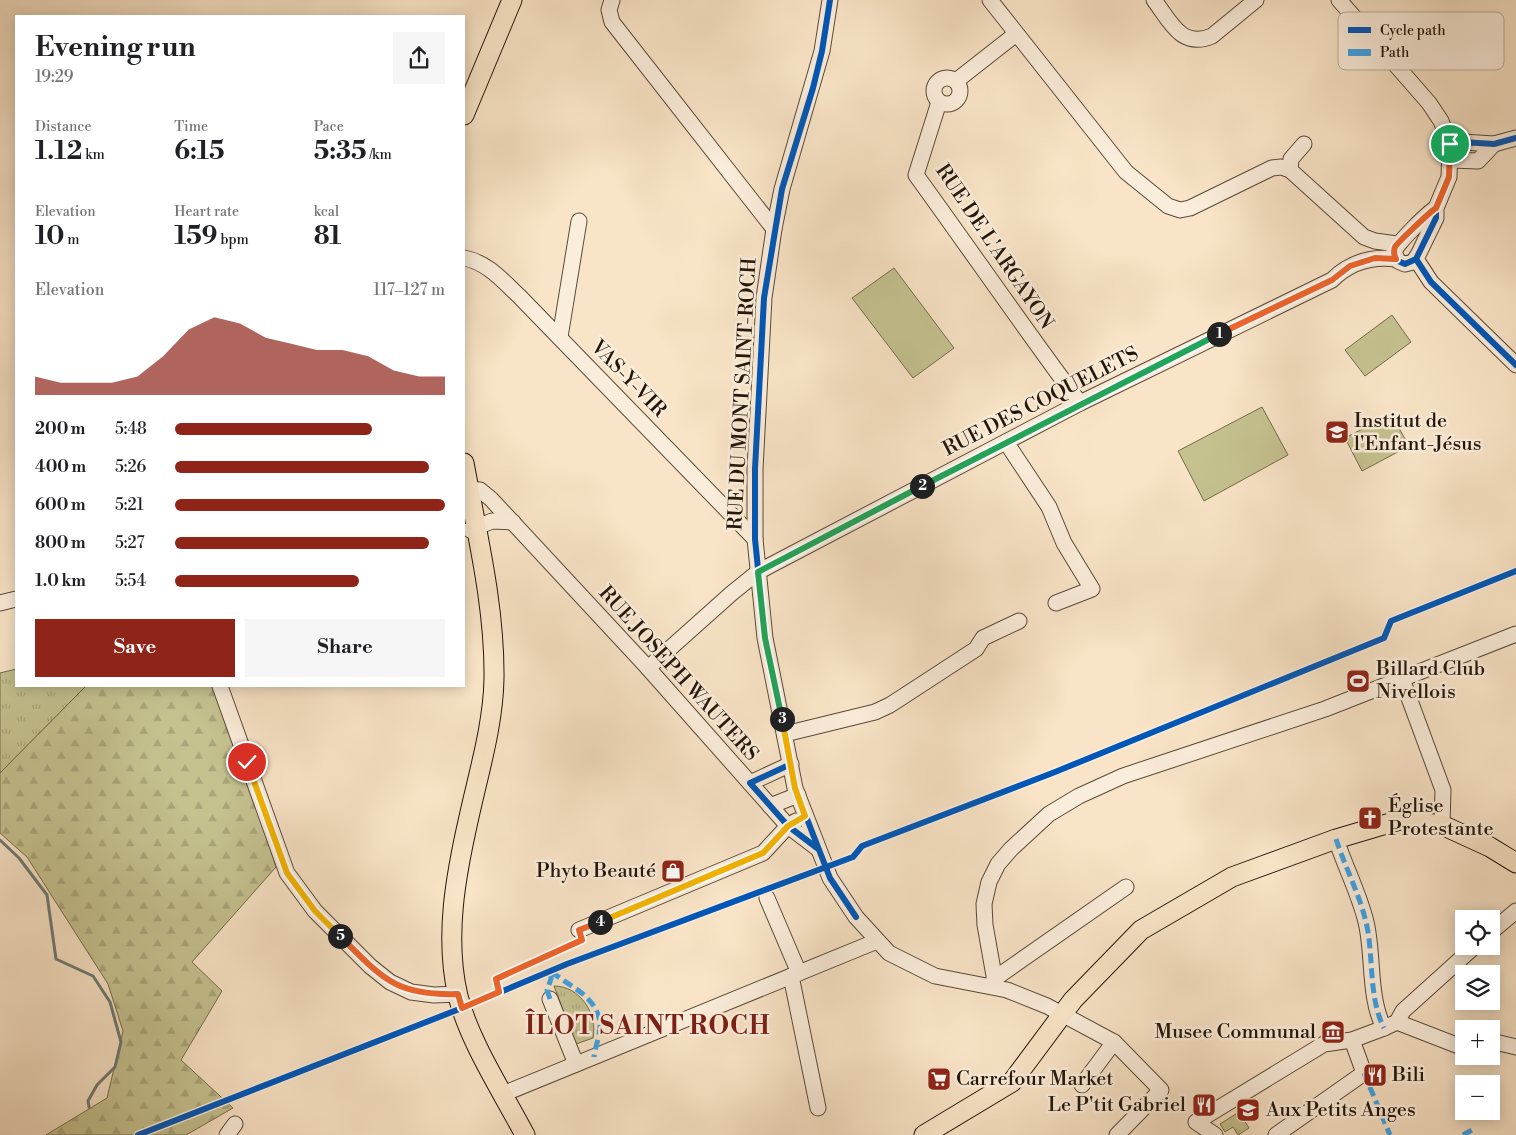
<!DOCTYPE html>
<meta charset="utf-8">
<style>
:root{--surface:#fff;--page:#f6f6f6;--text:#202124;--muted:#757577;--accent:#8f2418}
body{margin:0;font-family:"Libre Bodoni",serif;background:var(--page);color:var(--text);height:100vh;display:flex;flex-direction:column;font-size:19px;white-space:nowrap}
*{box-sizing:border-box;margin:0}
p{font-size:16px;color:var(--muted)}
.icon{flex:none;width:28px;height:28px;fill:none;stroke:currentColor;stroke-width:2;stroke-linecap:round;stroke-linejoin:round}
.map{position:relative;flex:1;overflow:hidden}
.drawer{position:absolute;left:15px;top:15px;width:450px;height:672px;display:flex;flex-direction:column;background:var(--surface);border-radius:0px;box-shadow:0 2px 12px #0003}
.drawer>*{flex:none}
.controls{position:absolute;left:1455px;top:910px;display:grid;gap:10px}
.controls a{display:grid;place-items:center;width:45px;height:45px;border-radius:0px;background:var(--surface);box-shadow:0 2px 12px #0003;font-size:25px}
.pin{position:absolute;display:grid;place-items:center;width:42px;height:42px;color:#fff;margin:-21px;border:2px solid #fff;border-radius:50%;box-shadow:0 1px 5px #0007}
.km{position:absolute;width:25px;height:25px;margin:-12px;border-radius:50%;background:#222;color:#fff;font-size:14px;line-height:25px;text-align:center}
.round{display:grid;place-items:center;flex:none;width:52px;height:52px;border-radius:0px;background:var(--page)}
.overview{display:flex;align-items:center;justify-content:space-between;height:85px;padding:0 20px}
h1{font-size:28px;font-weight:800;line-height:38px}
.metrics{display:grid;grid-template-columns:repeat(3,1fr);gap:8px;height:85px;padding:5px 20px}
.metrics div{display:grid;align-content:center}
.metrics b{font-size:25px;font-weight:800}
.metrics small{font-size:14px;font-weight:400}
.metrics p{font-size:14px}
.chart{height:140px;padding:10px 20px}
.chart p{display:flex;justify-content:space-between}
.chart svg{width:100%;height:90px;margin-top:5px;fill:var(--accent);opacity:.7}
.action{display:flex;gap:10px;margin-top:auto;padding:10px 20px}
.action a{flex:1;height:58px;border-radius:0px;background:var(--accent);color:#fff;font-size:20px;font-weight:800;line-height:58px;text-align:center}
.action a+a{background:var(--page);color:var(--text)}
ul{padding:0 20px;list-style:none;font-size:16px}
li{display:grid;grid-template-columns:80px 60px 1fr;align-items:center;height:38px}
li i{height:12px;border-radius:6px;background:var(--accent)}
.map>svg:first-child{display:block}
.grass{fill:url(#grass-tufts);stroke:#746c4c}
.forest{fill:url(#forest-firs);stroke:#746c4c}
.pitch{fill:#c5c290;stroke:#746c4c}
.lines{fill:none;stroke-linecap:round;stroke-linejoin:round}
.stream{stroke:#6e7a74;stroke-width:3}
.minor-casing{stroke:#584a38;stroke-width:17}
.major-casing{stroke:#231609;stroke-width:21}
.minor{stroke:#fbeddb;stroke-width:15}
.major{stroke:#f9e4c7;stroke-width:19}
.quiet{stroke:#3ea2e9;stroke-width:5;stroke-dasharray:10 5;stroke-linecap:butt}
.cycleway-casing{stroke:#fbeddb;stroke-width:9}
.cycleway{stroke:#0057b8;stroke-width:6}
.split-1-casing{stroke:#fff;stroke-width:10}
.split-2-casing{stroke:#fff;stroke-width:10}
.split-3-casing{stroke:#fff;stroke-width:10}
.split-4-casing{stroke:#fff;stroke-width:10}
.split-5-casing{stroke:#fff;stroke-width:10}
.split-6-casing{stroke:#fff;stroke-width:10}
.split-1{stroke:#f0652b;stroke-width:6}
.split-2{stroke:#22a559;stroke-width:6}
.split-3{stroke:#22a559;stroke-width:6}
.split-4{stroke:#f5b400;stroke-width:6}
.split-5{stroke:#f0652b;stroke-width:6}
.split-6{stroke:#f5b400;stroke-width:6}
.labels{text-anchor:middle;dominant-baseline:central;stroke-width:5;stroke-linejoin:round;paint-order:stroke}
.street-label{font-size:20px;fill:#231609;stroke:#fbeddb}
.poi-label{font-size:20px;fill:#231609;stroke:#fbeddb;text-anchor:start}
.district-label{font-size:25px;font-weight:bold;letter-spacing:1px;fill:#7a1f14;stroke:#fbeddb}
.key{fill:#fbeddb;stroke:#baac9c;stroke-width:1}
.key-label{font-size:14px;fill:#231609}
</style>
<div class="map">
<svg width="1516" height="1135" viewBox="0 0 1516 1135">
<defs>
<pattern id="grass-tufts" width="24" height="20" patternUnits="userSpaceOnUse" patternTransform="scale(1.25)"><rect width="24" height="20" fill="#c5c290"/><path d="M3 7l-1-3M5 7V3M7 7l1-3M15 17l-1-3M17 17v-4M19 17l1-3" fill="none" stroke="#a9a67b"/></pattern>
<pattern id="forest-firs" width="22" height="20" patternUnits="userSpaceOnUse" patternTransform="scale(1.25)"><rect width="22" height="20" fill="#c5c290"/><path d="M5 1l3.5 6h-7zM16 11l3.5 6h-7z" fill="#a9a67b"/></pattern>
</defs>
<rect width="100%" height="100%" fill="#f9e4c7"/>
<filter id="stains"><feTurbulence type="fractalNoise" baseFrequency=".004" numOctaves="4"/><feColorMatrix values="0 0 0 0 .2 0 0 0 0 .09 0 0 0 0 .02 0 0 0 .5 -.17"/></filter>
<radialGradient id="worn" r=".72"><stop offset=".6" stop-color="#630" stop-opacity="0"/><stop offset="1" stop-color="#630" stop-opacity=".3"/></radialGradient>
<g class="grass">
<polygon points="16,669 16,686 86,686 0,773 0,673"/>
<path d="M 554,986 C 580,986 598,1014 593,1038 L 576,1044 Z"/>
<polygon points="1239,1112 1249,1128 1238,1135 1233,1127 1225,1132 1220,1124"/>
</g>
<polygon class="forest" points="86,686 219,686 276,867 192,962 222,991 181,1060 233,1108 186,1135 46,1135 107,1098 123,1031 108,984 27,857 0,833 0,773"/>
<g class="pitch">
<polygon points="894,268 954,348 913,378 852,298"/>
<polygon points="1392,315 1411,342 1365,376 1345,350"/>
<polygon points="1262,407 1288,455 1204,501 1178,451"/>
<polygon points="1391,414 1409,446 1362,471 1345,438"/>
</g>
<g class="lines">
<polyline class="stream" points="0,840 19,858 47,895 56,959 93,976 110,1002 121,1042 115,1067 97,1085 88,1101 89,1107"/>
<g class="minor-casing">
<g id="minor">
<polyline points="612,0 609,10 612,22 774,229"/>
<polyline points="830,0 822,51 782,189 774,229 764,298 755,469 755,539 765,638 795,788 830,878 856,917 889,953 935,976 1007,990 1047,1006 1114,1042 1161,1090 1117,1135"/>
<polyline points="990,0 1126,172 1168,206 1180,210 1190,208 1272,168 1281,167 1290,170 1364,237 1375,241 1397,244"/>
<path d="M 1154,0 C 1170,21 1181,49 1212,36 L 1256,0"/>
<path d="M 1339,0 L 1429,103 L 1441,121 L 1450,144 L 1449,177 L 1436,208 L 1436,218 L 1418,255 L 1413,262 L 1405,264 L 1398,261 L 1394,252 C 1395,245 1429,212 1436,208"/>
<circle cx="947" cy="91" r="13"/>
<polyline points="956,81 1016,34"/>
<path d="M 939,102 L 916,175 C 971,251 1024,328 1080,403"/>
<polyline points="1450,144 1462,142 1494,144 1516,138"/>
<polyline points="1451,160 1478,161 1494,144"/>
<polyline points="1290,170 1291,159 1304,144"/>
<path d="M 464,258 C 487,262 503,281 519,296 L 755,539"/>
<polyline points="1416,259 1431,282 1516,365"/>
<polyline points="560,337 579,221"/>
<polyline points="1006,442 1049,507 1064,543 1092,589 1056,603"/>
<polyline points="464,489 480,490 491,499 648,668 788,826 817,848"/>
<polyline points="470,530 492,521 513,522"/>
<polyline points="0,603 16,599"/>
<path d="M 648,668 L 732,593 L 758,572 L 771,565 L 1080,403 L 1332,280 C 1350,262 1371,256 1396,259"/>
<polyline points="1402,679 1443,790 1442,825"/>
<polyline points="220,686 287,873 315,911 370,966 390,982 411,992 434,995 458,994"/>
<polyline points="785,734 875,712 890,705 976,649 983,638 1019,621"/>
<polyline points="750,783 791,764"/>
<polyline points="770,806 798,795"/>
<path d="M 1336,839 C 1345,867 1359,893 1366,922 C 1374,955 1368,997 1384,1028"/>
<polyline points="767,898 799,973"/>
<polyline points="579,930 763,853 788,826 796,821"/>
<polyline points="1491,932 1516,911"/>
<polyline points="791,976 818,1108"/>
<polyline points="994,979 1126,887"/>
<polyline points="996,987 985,925 984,904 989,882 998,864 1011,849 1049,814 1079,796 1123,776 1325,709 1516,634"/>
<polyline points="550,999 576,1064"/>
<polyline points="1397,1022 1464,1048"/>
<polyline points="1491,1041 1516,1047"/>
<polyline points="1082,1085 1114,1042"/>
<polyline points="503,1094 877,941"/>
<polyline points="227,1135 235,1124"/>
<polyline points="1215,1135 1196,1122 1324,1044 1352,1040 1384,1028 1397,1022 1403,1011 1475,946"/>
<polyline points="1276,1135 1364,1073 1352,1040"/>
</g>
</g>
<g class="major-casing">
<g id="major">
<polyline points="464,115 512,0"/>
<path d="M 464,463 C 477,534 495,607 494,679 C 493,726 479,771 469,817 C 456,874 444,937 458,996 C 469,1041 503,1093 525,1135"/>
<polyline points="924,1135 1012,1082 1073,1000 1141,930 1232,877 1336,839 1400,820 1442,825 1490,847 1516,863"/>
</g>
</g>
<use href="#minor" class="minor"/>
<use href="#major" class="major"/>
<g class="quiet">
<path d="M 1336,839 C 1345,867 1359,893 1366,922 C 1374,955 1368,997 1384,1028"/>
<path d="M 550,999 L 547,990 L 551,979 L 551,971 C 569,987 595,994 600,1022 C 601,1033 595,1047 594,1057"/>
<polyline points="1364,1073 1390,1135"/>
<polyline points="1463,1135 1472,1130"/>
</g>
<g class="cycleway-casing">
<g id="cycleway">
<polyline points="830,0 822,51 813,88 782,189 764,298 755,469 755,539 765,638 795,788 830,878 856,917"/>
<path d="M 1436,208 C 1429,212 1395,245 1394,252 L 1398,261 L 1405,264 L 1416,259 L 1436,218 L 1436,208 L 1449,177 L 1450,144 L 1462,142 L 1494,144 L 1516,138"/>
<polyline points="1416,259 1431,282 1516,365"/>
<polyline points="791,764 750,783 788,826 817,848"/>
<polyline points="499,992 496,979 582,940 579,930"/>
<polyline points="138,1135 462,1008 567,964 853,857 862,846 1055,772 1384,638 1391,621 1516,571"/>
</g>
</g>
<use href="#cycleway" class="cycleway"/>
</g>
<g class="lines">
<g class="split-1-casing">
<path id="split-1" d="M 1219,334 L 1332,280 L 1350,266 L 1375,258 L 1396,259 C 1394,255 1393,252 1395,247 C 1396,244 1432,210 1436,208 L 1449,177 L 1450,144"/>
</g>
<g class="split-2-casing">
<polyline id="split-2" points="922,486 1219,334"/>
</g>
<g class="split-3-casing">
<polyline id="split-3" points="782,719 765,638 758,572 922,486"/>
</g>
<g class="split-4-casing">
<polyline id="split-4" points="600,922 763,853 788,826 805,816 795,788 782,719"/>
</g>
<g class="split-5-casing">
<path id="split-5" d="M 340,936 C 382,978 395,996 458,994 L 462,1008 L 499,992 L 496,979 L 582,940 L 579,930 L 600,922"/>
</g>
<g class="split-6-casing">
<polyline id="split-6" points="247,762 287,873 315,911 340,936"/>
</g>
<use href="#split-1" class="split-1"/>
<use href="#split-2" class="split-2"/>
<use href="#split-3" class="split-3"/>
<use href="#split-4" class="split-4"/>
<use href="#split-5" class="split-5"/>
<use href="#split-6" class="split-6"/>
</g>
<defs>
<g id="school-square" transform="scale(1.25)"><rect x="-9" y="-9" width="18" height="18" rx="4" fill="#8f2418" stroke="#fbeddb"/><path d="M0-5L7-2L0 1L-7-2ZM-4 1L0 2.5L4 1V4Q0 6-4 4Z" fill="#fff"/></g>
<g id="stadium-square" transform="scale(1.25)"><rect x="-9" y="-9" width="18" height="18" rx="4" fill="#8f2418" stroke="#fbeddb"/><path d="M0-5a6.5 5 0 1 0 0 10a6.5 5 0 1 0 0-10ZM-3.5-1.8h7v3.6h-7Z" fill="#fff"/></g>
<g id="church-square" transform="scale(1.25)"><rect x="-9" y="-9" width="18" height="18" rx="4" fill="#8f2418" stroke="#fbeddb"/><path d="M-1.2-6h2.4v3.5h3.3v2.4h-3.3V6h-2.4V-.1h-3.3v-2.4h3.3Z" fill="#fff"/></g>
<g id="shop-square" transform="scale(1.25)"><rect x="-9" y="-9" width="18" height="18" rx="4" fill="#8f2418" stroke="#fbeddb"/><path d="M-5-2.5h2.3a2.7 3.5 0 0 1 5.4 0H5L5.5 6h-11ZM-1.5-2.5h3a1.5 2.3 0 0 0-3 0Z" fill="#fff"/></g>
<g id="museum-square" transform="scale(1.25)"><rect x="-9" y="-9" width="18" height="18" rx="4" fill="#8f2418" stroke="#fbeddb"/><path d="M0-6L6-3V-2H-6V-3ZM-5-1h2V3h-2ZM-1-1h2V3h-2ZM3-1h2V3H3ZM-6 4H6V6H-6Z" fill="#fff"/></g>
<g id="restaurant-square" transform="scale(1.25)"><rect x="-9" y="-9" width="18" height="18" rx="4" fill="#8f2418" stroke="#fbeddb"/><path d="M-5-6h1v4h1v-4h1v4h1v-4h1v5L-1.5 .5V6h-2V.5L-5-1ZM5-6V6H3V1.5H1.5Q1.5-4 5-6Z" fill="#fff"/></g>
<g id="supermarket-square" transform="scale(1.25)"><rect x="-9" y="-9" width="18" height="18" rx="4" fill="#8f2418" stroke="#fbeddb"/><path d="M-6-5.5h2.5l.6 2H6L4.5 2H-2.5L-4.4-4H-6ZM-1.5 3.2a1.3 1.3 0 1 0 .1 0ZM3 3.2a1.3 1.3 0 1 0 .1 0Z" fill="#fff"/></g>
</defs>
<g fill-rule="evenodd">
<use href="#school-square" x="1337" y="432"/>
<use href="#stadium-square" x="1358" y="681"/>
<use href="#church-square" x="1370" y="818"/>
<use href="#shop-square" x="673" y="871"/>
<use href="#museum-square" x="1333" y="1032"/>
<use href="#restaurant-square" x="1375" y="1075"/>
<use href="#supermarket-square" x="939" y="1079"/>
<use href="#restaurant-square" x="1204" y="1105"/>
<use href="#school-square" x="1248" y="1110"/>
</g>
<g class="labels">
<g class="street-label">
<text transform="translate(994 247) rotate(56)">RUE DE L'ARGAYON</text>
<text transform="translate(628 379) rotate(46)">VAS-Y-VIR</text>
<text transform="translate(743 394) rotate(-87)">RUE DU MONT SAINT-ROCH</text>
<text transform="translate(1041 402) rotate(-27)">RUE DES COQUELETS</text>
<text transform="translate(678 674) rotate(48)">RUE JOSEPH WAUTERS</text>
</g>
<g class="poi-label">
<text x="1354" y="421">Institut de<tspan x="1354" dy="23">l'Enfant-Jésus</tspan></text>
<text x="1376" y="669">Billard Club<tspan x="1376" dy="23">Nivellois</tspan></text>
<text x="1388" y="806">Église<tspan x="1388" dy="23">Protestante</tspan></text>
<text x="656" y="871" text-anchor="end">Phyto Beauté</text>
<text x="1316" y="1032" text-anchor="end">Musee Communal</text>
<text x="1392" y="1075">Bili</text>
<text x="956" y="1079">Carrefour Market</text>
<text x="1186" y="1105" text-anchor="end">Le P'tit Gabriel</text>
<text x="1266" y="1110">Aux Petits Anges</text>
</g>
<g class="district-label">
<text x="648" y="1026">ÎLOT SAINT ROCH</text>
</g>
</g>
<rect x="1338" y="12" width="166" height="58" rx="8" class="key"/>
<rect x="1348" y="27" width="23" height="6" fill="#0057b8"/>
<rect x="1348" y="49" width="23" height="7" fill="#3ea2e9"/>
<g class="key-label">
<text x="1380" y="35">Cycle path</text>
<text x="1380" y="57">Path</text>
</g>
<rect width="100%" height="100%" filter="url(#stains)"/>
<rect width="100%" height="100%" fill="url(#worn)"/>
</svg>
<div class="controls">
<a><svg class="icon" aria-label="locate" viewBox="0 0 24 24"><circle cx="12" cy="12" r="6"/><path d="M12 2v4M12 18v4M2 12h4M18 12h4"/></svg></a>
<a><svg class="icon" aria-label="layers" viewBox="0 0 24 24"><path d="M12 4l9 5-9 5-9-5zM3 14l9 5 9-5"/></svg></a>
<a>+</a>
<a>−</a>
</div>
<div class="pin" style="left:1450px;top:144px;background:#1e9e55"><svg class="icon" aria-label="arrive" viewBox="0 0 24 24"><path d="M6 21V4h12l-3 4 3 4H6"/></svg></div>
<div class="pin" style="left:247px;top:762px;background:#d93025"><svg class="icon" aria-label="check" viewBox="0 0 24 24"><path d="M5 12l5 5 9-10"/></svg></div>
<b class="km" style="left:1219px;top:334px">1</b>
<b class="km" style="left:922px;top:486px">2</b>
<b class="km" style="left:782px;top:719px">3</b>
<b class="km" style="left:600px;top:922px">4</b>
<b class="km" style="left:340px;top:936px">5</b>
<section class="drawer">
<div class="overview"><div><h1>Evening run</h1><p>19:29</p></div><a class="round"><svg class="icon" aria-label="share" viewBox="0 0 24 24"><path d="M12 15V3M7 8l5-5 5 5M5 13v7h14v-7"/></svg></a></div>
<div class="metrics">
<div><p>Distance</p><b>1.12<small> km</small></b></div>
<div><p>Time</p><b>6:15</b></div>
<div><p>Pace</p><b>5:35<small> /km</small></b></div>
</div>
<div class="metrics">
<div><p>Elevation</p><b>10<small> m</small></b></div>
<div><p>Heart rate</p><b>159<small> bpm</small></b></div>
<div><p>kcal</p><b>81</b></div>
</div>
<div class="chart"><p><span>Elevation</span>117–127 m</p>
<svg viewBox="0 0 160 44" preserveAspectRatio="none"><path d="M0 44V35L10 38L20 38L30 38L40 35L50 25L60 12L70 6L80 9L90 16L100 19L110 22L120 22L130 25L140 32L150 35L160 35V44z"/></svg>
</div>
<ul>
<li><b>200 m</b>5:48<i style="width:73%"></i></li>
<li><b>400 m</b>5:26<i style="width:94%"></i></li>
<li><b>600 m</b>5:21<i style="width:100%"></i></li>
<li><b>800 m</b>5:27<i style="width:94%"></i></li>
<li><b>1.0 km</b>5:54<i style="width:68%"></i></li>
</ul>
<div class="action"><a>Save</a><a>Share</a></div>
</section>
</div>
